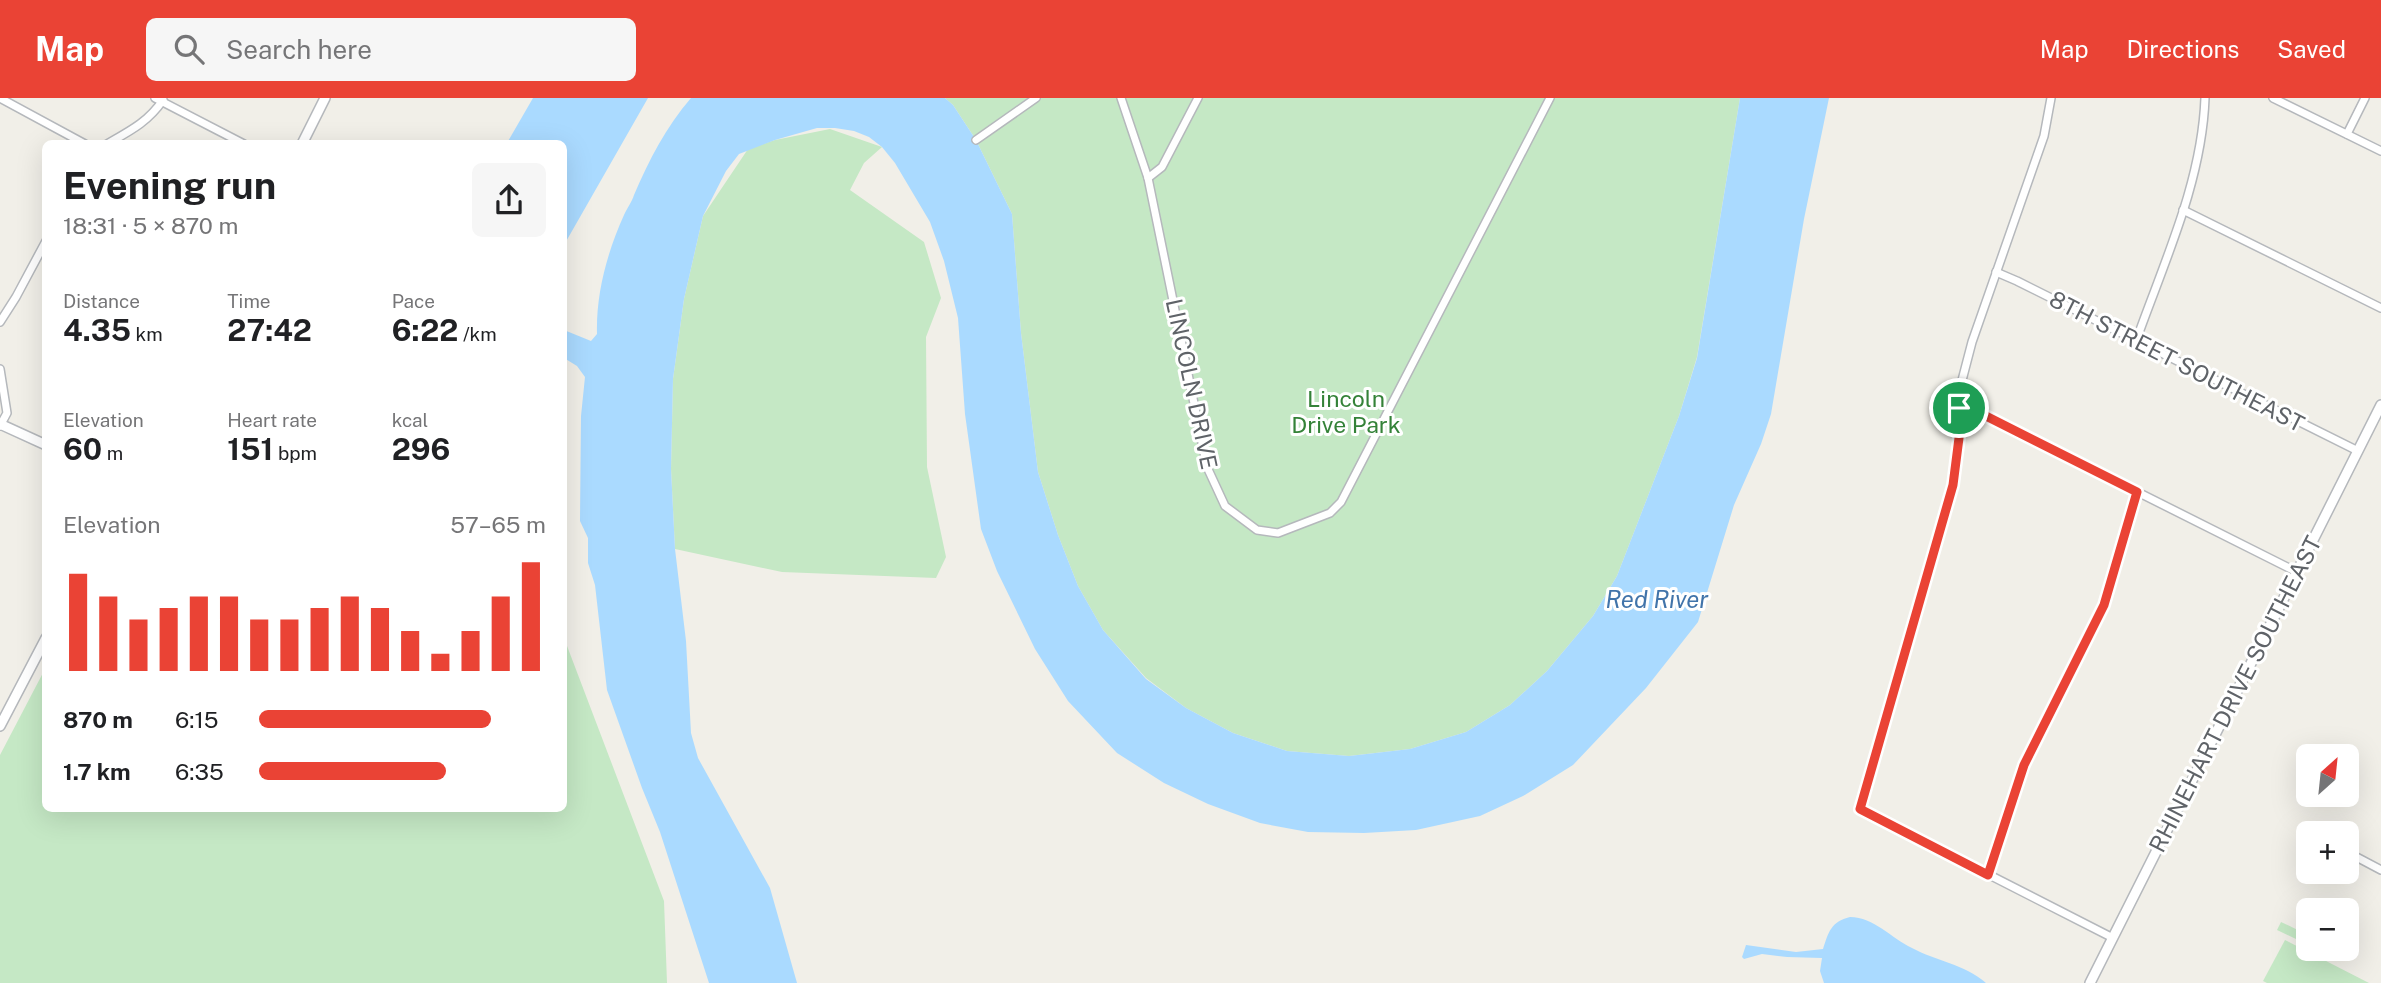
<!DOCTYPE html>
<meta charset="utf-8">
<style>
:root{--surface:#fff;--page:#f6f6f6;--text:#202124;--muted:#757577;--accent:#ea4335}
body{margin:0;font-family:"Public Sans",sans-serif;background:var(--page);color:var(--text);height:100vh;display:flex;flex-direction:column;font-size:26px;white-space:nowrap}
*{box-sizing:border-box;margin:0}
p{font-size:23px;color:var(--muted)}
.icon{flex:none;width:38px;height:38px;fill:none;stroke:currentColor;stroke-width:2;stroke-linecap:round;stroke-linejoin:round}
.map{position:relative;flex:1;overflow:hidden}
.drawer{position:absolute;left:42px;top:42px;width:525px;height:672px;display:flex;flex-direction:column;background:var(--surface);border-radius:10px;box-shadow:0 7px 28px #0002}
.drawer>*{flex:none}
.needle{width:46px;rotate:27deg}
.controls{position:absolute;left:2296px;top:646px;display:grid;gap:14px}
.controls a{display:grid;place-items:center;width:63px;height:63px;border-radius:10px;background:var(--surface);box-shadow:0 7px 28px #0002;font-size:35px}
.pin{position:absolute;display:grid;place-items:center;width:60px;height:60px;color:#fff;margin:-30px;border:4px solid #fff;border-radius:50%;box-shadow:0 2px 7px #0007}
.round{display:grid;place-items:center;flex:none;width:74px;height:74px;border-radius:10px;background:var(--page)}
.headline{display:flex;align-items:center;justify-content:space-between;height:119px;padding:0 21px}
h1{font-size:38px;font-weight:700;line-height:52px}
.figures{display:grid;grid-template-columns:repeat(3,1fr);gap:10px;height:119px;padding:7px 21px}
.figures div{display:grid;align-content:center}
.figures b{font-size:30px;font-weight:700}
.figures small{font-size:19px;font-weight:400}
.figures p{font-size:19px}
.chart{height:196px;padding:14px 21px}
.chart p{display:flex;justify-content:space-between}
.chart svg{width:100%;height:126px;margin-top:7px;stroke:var(--accent);stroke-width:6}
ul{padding:0 21px;list-style:none;font-size:23px}
li{display:grid;grid-template-columns:112px 84px 1fr;align-items:center;height:52px}
li i{height:18px;border-radius:9px;background:var(--accent)}
header{display:flex;align-items:center;gap:42px;box-sizing:border-box;height:98px;padding:0 35px;background:var(--accent);color:#fff}
header strong{font-size:33px}
nav{display:flex;gap:38px;margin-inline-start:auto;font-size:24px}
.search{width:490px;height:63px;background:var(--page);display:flex;align-items:center;gap:18px;box-sizing:border-box;padding:0 24px;border-radius:10px;color:var(--muted);font-size:26px}
.map>svg:first-child{display:block}
.green{fill:#c5e8c5}
.water{fill:#aadaff}
.lines{fill:none;stroke-linecap:round;stroke-linejoin:round}
.minor-casing{stroke:#b5b8bc;stroke-width:10}
.tertiary-casing{stroke:#b5b8bc;stroke-width:12}
.minor{stroke:#fff;stroke-width:7}
.tertiary{stroke:#fff;stroke-width:9}
.route-casing{stroke:#fff;stroke-width:14}
.route{stroke:#ea4335;stroke-width:9}
.labels{text-anchor:middle;dominant-baseline:central;stroke-width:6;stroke-linejoin:round;paint-order:stroke}
.street-label{font-size:23px;fill:#5f6368;stroke:#fff}
.park-label{font-size:23px;fill:#348238;stroke:#fff}
.water-label{font-size:24px;font-style:italic;fill:#4174aa;stroke:#fff}
</style>
<header>
<strong>Map</strong>
<div class="search"><svg class="icon" aria-label="search" viewBox="0 0 24 24"><circle cx="10" cy="10" r="6"/><path d="M15 15l6 6"/></svg>Search here</div>
<nav><a>Map</a><a>Directions</a><a>Saved</a></nav>
</header>
<div class="map">
<svg width="2381" height="885" viewBox="0 0 2381 885">
<rect width="100%" height="100%" fill="#f1efe8"/>
<g class="green">
<polygon points="945,0 1740,0 1697,259 1679,318 1617,478 1593,518 1547,573 1510,607 1466,634 1410,651 1349,658 1287,653 1233,635 1186,610 1146,580 1103,532 1078,488 1058,437 1038,374 1021,235 1012,116 976,42 953,7"/>
<polygon points="830,31 882,49 864,65 850,92 924,144 941,200 926,239 927,369 946,459 936,480 782,474 675,451 671,371 673,281 684,201 703,118 748,51 775,42"/>
<polygon points="564,540 664,803 667,885 0,885 0,657 45,571 46,710 564,710"/>
<polygon points="2281,824 2300,833 2296,841 2277,832"/>
<polygon points="2285,842 2369,885 2267,885 2263,883"/>
</g>
<g class="water">
<polygon points="533,0 648,0 564,147 564,46 507,45"/>
<path d="M 691,0 L 945,0 L 953,7 L 976,42 L 1012,116 L 1021,235 L 1038,374 L 1058,437 L 1078,488 L 1103,532 L 1146,581 L 1186,610 L 1233,635 L 1287,653 L 1349,658 L 1410,651 L 1466,634 L 1510,607 L 1547,573 L 1593,518 L 1617,478 L 1679,318 L 1697,260 L 1740,0 L 1829,0 L 1804,121 L 1771,316 L 1761,346 L 1734,407 L 1698,524 L 1646,590 L 1573,667 L 1523,698 L 1480,718 L 1416,732 L 1364,735 L 1308,734 L 1260,725 L 1208,706 L 1164,685 L 1117,655 L 1068,603 L 1035,551 L 997,473 L 981,431 L 965,316 L 958,220 L 944,163 L 930,124 L 895,65 L 882,49 L 869,39 L 854,33 L 835,30 L 817,30 L 775,42 L 739,56 L 726,73 L 703,118 L 684,201 L 673,281 L 671,371 L 675,451 L 686,543 L 691,635 L 698,660 L 770,790 L 797,885 L 709,885 L 660,734 L 642,690 L 607,592 L 595,487 L 588,465 L 588,440 L 580,423 L 581,318 L 585,279 L 577,268 L 564,260 L 564,232 L 591,243 L 597,236 C 596,195 607,155 624,117 C 627,110 632,104 634,97 C 649,62 666,29 691,0 Z"/>
<path d="M 1850,819 C 1874,819 1891,840 1912,850 C 1936,863 1964,866 1986,885 L 1824,885 L 1820,873 L 1822,860 L 1787,859 L 1762,856 L 1744,861 L 1742,859 L 1746,847 L 1796,854 L 1823,851 C 1829,833 1831,824 1850,819 Z"/>
</g>
<g class="lines">
<g class="minor-casing">
<g id="minor">
<polyline points="0,0 85,46"/>
<polyline points="155,0 244,46"/>
<polyline points="1121,0 1148,80 1207,369 1225,408 1257,432 1278,435 1330,415 1341,404 1550,0"/>
<polyline points="2051,0 2044,38 1972,244 1960,290 1959,340 1953,387 1860,711 2113,840"/>
<polyline points="2273,0 2381,53"/>
<polyline points="2347,36 2365,0"/>
<polyline points="976,42 1036,0"/>
<path d="M 107,46 C 130,33 148,24 163,2"/>
<polyline points="1148,80 1162,69 1198,0"/>
<polyline points="2183,112 2381,210"/>
<polyline points="1996,174 2017,183 2358,353"/>
<polyline points="0,224 16,199 46,143"/>
<path d="M 2136,243 C 2164,164 2202,84 2205,0"/>
<polyline points="0,271 7,315 0,328"/>
<polyline points="1959,310 1980,315 2297,474"/>
<polyline points="2347,754 2381,772"/>
<polyline points="1988,777 2024,667 2104,507 2137,394"/>
</g>
</g>
<g class="tertiary-casing">
<g id="tertiary">
<polyline points="302,46 325,0"/>
<polyline points="0,326 46,347"/>
<polyline points="0,628 46,540"/>
<polyline points="2090,885 2381,307"/>
</g>
</g>
<use href="#minor" class="minor"/>
<use href="#tertiary" class="tertiary"/>
</g>
<g class="lines">
<g class="route-casing">
<polygon id="route" points="1959,310 1980,315 2137,394 2104,507 2024,667 1988,777 1860,711 1953,387 1959,340"/>
</g>
<use href="#route" class="route"/>
</g>
<g class="labels">
<g class="street-label">
<text transform="translate(2177 263) rotate(27)">8TH STREET SOUTHEAST</text>
<text transform="translate(1192 286) rotate(78)">LINCOLN DRIVE</text>
<text transform="translate(2235 596) rotate(-63)">RHINEHART DRIVE SOUTHEAST</text>
</g>
<g class="park-label">
<text x="1346" y="300">Lincoln<tspan x="1346" dy="26">Drive Park</tspan></text>
</g>
<g class="water-label">
<text x="1657" y="501">Red River</text>
</g>
</g>
</svg>
<div class="controls">
<a><svg class="needle" viewBox="-14 -14 28 28"><path d="M0-13l5 13h-10z" fill="#e53935"/><path d="M0 13l5-13h-10z" fill="#757577"/></svg></a>
<a>+</a>
<a>−</a>
</div>
<div class="pin" style="left:1959px;top:310px;background:#1e9e55"><svg class="icon" aria-label="arrive" viewBox="0 0 24 24"><path d="M6 21V4h12l-3 4 3 4H6"/></svg></div>
<section class="drawer">
<div class="headline"><div><h1>Evening run</h1><p>18:31 · 5 × 870 m</p></div><a class="round"><svg class="icon" aria-label="share" viewBox="0 0 24 24"><path d="M12 15V3M7 8l5-5 5 5M5 13v7h14v-7"/></svg></a></div>
<div class="figures">
<div><p>Distance</p><b>4.35<small> km</small></b></div>
<div><p>Time</p><b>27:42</b></div>
<div><p>Pace</p><b>6:22<small> /km</small></b></div>
</div>
<div class="figures">
<div><p>Elevation</p><b>60<small> m</small></b></div>
<div><p>Heart rate</p><b>151<small> bpm</small></b></div>
<div><p>kcal</p><b>296</b></div>
</div>
<div class="chart"><p><span>Elevation</span>57–65 m</p>
<svg viewBox="0 0 160 44" preserveAspectRatio="none"><path d="M5 44V10M15 44V18M25 44V26M35 44V22M45 44V18M55 44V18M65 44V26M75 44V26M85 44V22M95 44V18M105 44V22M115 44V30M125 44V38M135 44V30M145 44V18M155 44V6"/></svg>
</div>
<ul>
<li><b>870 m</b>6:15<i style="width:81%"></i></li>
<li><b>1.7 km</b>6:35<i style="width:65%"></i></li>
</ul>
</section>
</div>
